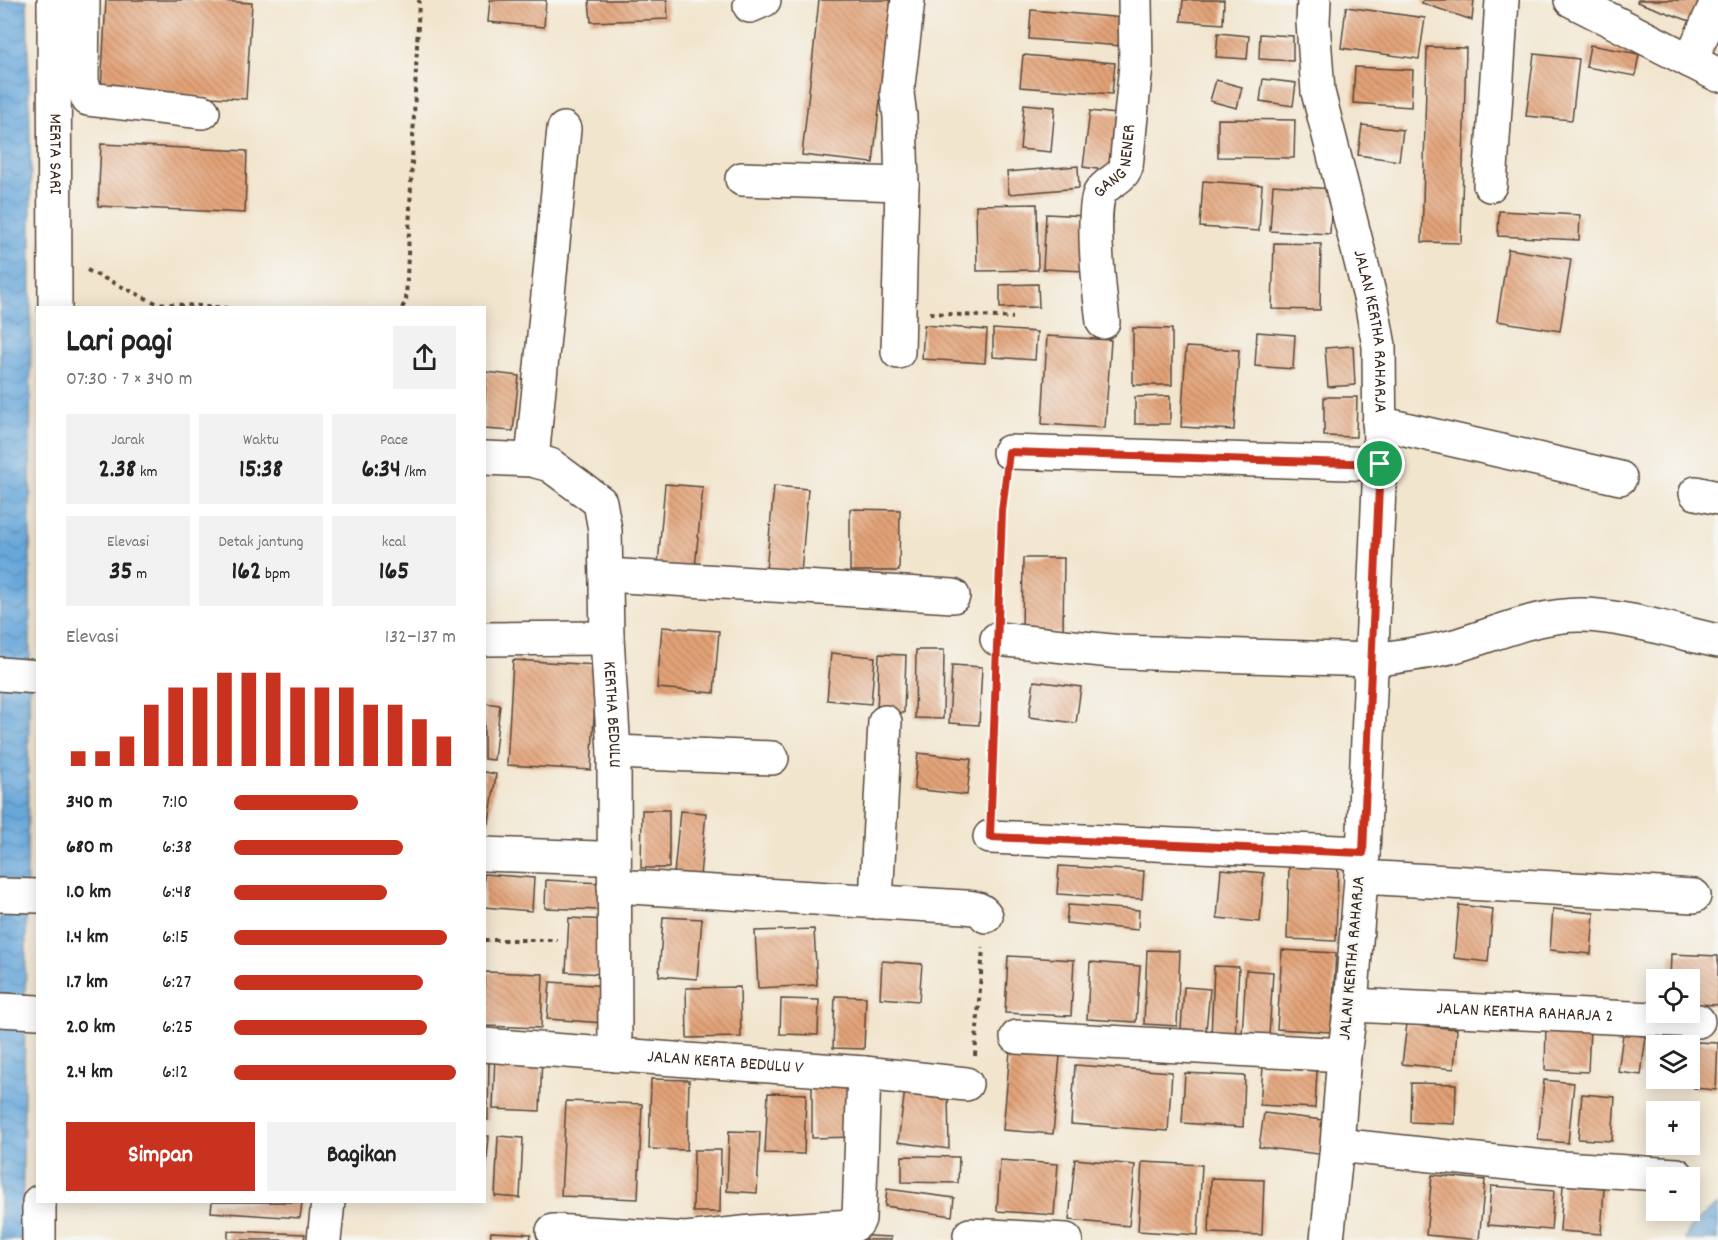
<!DOCTYPE html>
<html lang="id">
<meta charset="utf-8">
<style>
:root{--surface:#fff;--page:#f2f2f2;--text:#222;--muted:#767676;--accent:#c8321e}
body{margin:0;font-family:Dekko,sans-serif;background:var(--page);color:var(--text);height:100vh;display:flex;flex-direction:column;font-size:22px;white-space:nowrap}
*{box-sizing:border-box;margin:0}
p{font-size:20px;color:var(--muted)}
.icon{flex:none;width:33px;height:33px;fill:none;stroke:currentColor;stroke-width:2;stroke-linecap:round;stroke-linejoin:round}
.map{position:relative;flex:1;overflow:hidden}
.drawer{position:absolute;left:36px;top:306px;width:450px;height:897px;display:flex;flex-direction:column;background:var(--surface);border-radius:0px;box-shadow:0 3px 15px #0003}
.drawer>*{flex:none}
.tools{position:absolute;left:1646px;top:969px;display:grid;gap:12px}
.tools a{display:grid;place-items:center;width:54px;height:54px;border-radius:0px;background:var(--surface);box-shadow:0 3px 15px #0003;font-size:30px}
.pin{position:absolute;display:grid;place-items:center;width:51px;height:51px;color:#fff;margin:-26px;border:3px solid #fff;border-radius:50%;box-shadow:0 2px 6px #0007}
.round{display:grid;place-items:center;flex:none;width:63px;height:63px;border-radius:0px;background:var(--page)}
.head{display:flex;align-items:center;justify-content:space-between;height:102px;padding:0 30px}
h1{font-size:33px;font-weight:700;line-height:45px}
.figures{display:grid;grid-template-columns:repeat(3,1fr);gap:9px;height:102px;padding:6px 30px}
.figures div{display:grid;align-content:center;border-radius:0px;background:var(--page);text-align:center}
.figures b{font-size:26px;font-weight:700}
.figures small{font-size:16px;font-weight:400}
.figures p{font-size:16px}
.chart{height:168px;padding:12px 30px}
.chart p{display:flex;justify-content:space-between}
.chart svg{width:100%;height:108px;margin-top:6px;stroke:var(--accent);stroke-width:6}
.primary-button{display:flex;gap:12px;margin-top:auto;padding:12px 30px}
.primary-button a{flex:1;height:69px;border-radius:0px;background:var(--accent);color:#fff;font-size:24px;font-weight:700;line-height:69px;text-align:center}
.primary-button a+a{background:var(--page);color:var(--text)}
ul{padding:0 30px;list-style:none;font-size:20px}
li{display:grid;grid-template-columns:96px 72px 1fr;align-items:center;height:45px}
li i{height:15px;border-radius:8px;background:var(--accent)}
.map>svg:first-child{display:block}
.water{fill:url(#water-waves);stroke:#51687c;stroke-width:1.5}
.building{fill:url(#building-back-hatch)}
.lines{fill:none;stroke-linecap:round;stroke-linejoin:round}
.minor-casing{stroke:#564638;stroke-width:36}
.tertiary-casing{stroke:#564638;stroke-width:36}
.path{stroke:#564638;stroke-width:4;stroke-dasharray:4.5 4.5;stroke-linecap:butt}
.minor{stroke:#fff;stroke-width:33}
.tertiary{stroke:#fff;stroke-width:33}
.route-casing{stroke:#fff;stroke-width:12}
.route{stroke:#c8321e;stroke-width:8}
.labels{text-anchor:middle;dominant-baseline:central;stroke-width:4.5;stroke-linejoin:round;paint-order:stroke}
.street-label{font-size:18px;fill:#3b2a1e;stroke:#f6f6f2}
</style>
<div class="map">
<svg width="1718" height="1240" viewBox="0 0 1718 1240">
<defs>
<pattern id="water-waves" width="16" height="10" patternUnits="userSpaceOnUse" patternTransform="scale(1.5)"><rect width="16" height="10" fill="#67a7da"/><path d="M0 5q4-4 8 0t8 0" fill="none" stroke="#5688b0"/></pattern>
<pattern id="building-back-hatch" width="6" height="6" patternUnits="userSpaceOnUse" patternTransform="scale(1.5)"><rect width="6" height="6" fill="#e3a378"/><path d="M-1 5l2 2M0 0l6 6M5-1l2 2" fill="none" stroke="#b98562"/></pattern>
</defs>
<rect width="100%" height="100%" fill="#f6f6f2"/>
<filter id="ink" filterUnits="userSpaceOnUse"><feTurbulence type="fractalNoise" baseFrequency=".0167" numOctaves="2"/><feDisplacementMap in="SourceGraphic" scale="12" xChannelSelector="R" yChannelSelector="G"/><feConvolveMatrix kernelMatrix="1 2 1 2 8 2 1 2 1" color-interpolation-filters="sRGB"/></filter>
<filter id="wash" filterUnits="userSpaceOnUse"><feTurbulence type="fractalNoise" baseFrequency=".008" numOctaves="4" result="noise"/><feDisplacementMap in="SourceGraphic" scale="24" xChannelSelector="R" yChannelSelector="G"/><feGaussianBlur stdDeviation="1.35" result="paint"/><feColorMatrix in="noise" values="0 0 0 0 0 0 0 0 0 0 0 0 0 0 0 0 0 1.4 0 .05"/><feComposite in="paint" operator="in"/></filter>
<g filter="url(#wash)">
<rect width="100%" height="100%" fill="#f2e5ce"/>
<g class="water">
<polygon points="0,0 27,0 31,183 30,641 22,1240 0,1240"/>
<path d="M 1718,1206 L 1718,1240 L 1685,1240 C 1689,1225 1705,1213 1718,1206 Z"/>
</g>
<g id="blocks">
<g class="building">
<polygon points="106,0 201,0 252,3 246,99 101,91"/>
<polygon points="490,0 546,0 544,27 488,22"/>
<polygon points="589,0 667,0 668,19 591,22"/>
<polygon points="819,0 891,0 873,163 802,155"/>
<polygon points="1183,0 1224,0 1223,24 1181,21"/>
<polygon points="1423,0 1474,0 1472,20 1422,3"/>
<polygon points="1638,0 1714,0 1704,26 1637,2"/>
<polygon points="1346,7 1425,18 1419,59 1341,48"/>
<polygon points="1031,10 1124,18 1122,46 1029,39"/>
<polygon points="1218,33 1249,36 1247,59 1216,57"/>
<polygon points="1260,34 1293,36 1293,61 1259,59"/>
<polygon points="1590,45 1639,54 1635,76 1586,67"/>
<polygon points="1427,47 1466,48 1461,243 1422,242"/>
<polygon points="1534,54 1579,59 1572,120 1526,116"/>
<polygon points="1023,55 1115,63 1112,94 1020,87"/>
<polygon points="1355,67 1413,70 1411,107 1353,103"/>
<polygon points="1263,79 1296,83 1293,106 1260,101"/>
<polygon points="1216,80 1242,87 1237,108 1210,101"/>
<polygon points="1024,104 1055,107 1051,152 1020,149"/>
<polygon points="1090,111 1125,115 1119,172 1083,167"/>
<polygon points="1218,119 1295,120 1294,158 1218,157"/>
<polygon points="1362,125 1403,130 1399,161 1358,155"/>
<polygon points="101,144 247,151 245,213 98,206"/>
<polygon points="1078,166 1079,188 1009,194 1007,172"/>
<polygon points="1203,181 1262,185 1259,231 1200,227"/>
<polygon points="1273,185 1332,189 1330,234 1270,231"/>
<polygon points="1037,204 1038,270 977,271 976,205"/>
<polygon points="1499,211 1580,215 1579,240 1498,236"/>
<polygon points="1046,214 1087,216 1084,271 1043,269"/>
<polygon points="1274,243 1321,244 1320,310 1272,309"/>
<polygon points="1508,249 1571,259 1560,331 1497,321"/>
<polygon points="1038,284 1039,307 1000,308 1000,285"/>
<polygon points="924,325 987,330 985,363 922,359"/>
<polygon points="1133,328 1172,329 1172,385 1133,385"/>
<polygon points="993,329 1037,332 1035,360 993,357"/>
<polygon points="1257,332 1295,335 1293,369 1255,366"/>
<polygon points="1047,336 1111,340 1105,428 1042,424"/>
<polygon points="1353,346 1355,385 1328,387 1325,348"/>
<polygon points="1186,347 1239,350 1234,430 1181,427"/>
<polygon points="486,372 519,376 513,431 484,429"/>
<polygon points="1170,396 1170,424 1135,424 1135,397"/>
<polygon points="1324,397 1357,397 1356,437 1324,436"/>
<polygon points="665,484 703,487 695,568 658,565"/>
<polygon points="774,486 808,489 801,574 766,570"/>
<polygon points="850,509 900,510 899,571 850,571"/>
<polygon points="1023,558 1064,558 1063,633 1022,633"/>
<polygon points="662,627 719,631 714,693 657,688"/>
<polygon points="916,650 944,650 943,719 915,718"/>
<polygon points="831,653 875,657 871,704 827,700"/>
<polygon points="879,654 906,655 904,713 877,713"/>
<polygon points="513,660 597,665 591,770 507,765"/>
<polygon points="952,665 982,667 979,725 949,723"/>
<polygon points="1034,681 1081,687 1076,723 1029,717"/>
<polygon points="484,703 500,705 494,760 484,759"/>
<polygon points="918,753 971,759 967,795 914,789"/>
<polygon points="484,772 496,774 489,823 484,822"/>
<polygon points="642,810 669,810 669,868 641,868"/>
<polygon points="680,811 706,813 700,876 674,874"/>
<polygon points="1059,866 1144,871 1142,899 1057,894"/>
<polygon points="1289,866 1338,868 1336,941 1287,939"/>
<polygon points="1221,869 1264,873 1260,922 1217,918"/>
<polygon points="484,874 534,878 532,911 484,907"/>
<polygon points="546,880 601,883 599,910 545,908"/>
<polygon points="1068,905 1139,910 1138,930 1066,923"/>
<polygon points="1459,905 1493,909 1488,962 1454,958"/>
<polygon points="1553,909 1594,913 1591,954 1550,950"/>
<polygon points="663,917 702,919 697,979 659,976"/>
<polygon points="569,918 607,920 604,974 566,972"/>
<polygon points="814,929 817,985 758,988 755,931"/>
<polygon points="1147,950 1180,951 1177,1026 1144,1024"/>
<polygon points="1282,950 1336,953 1331,1032 1277,1029"/>
<polygon points="1671,954 1718,956 1718,1005 1689,1004 1689,980 1670,980"/>
<polygon points="1008,956 1074,960 1071,1016 1005,1013"/>
<polygon points="882,961 922,964 919,1001 880,998"/>
<polygon points="1090,962 1140,966 1136,1022 1087,1019"/>
<polygon points="1214,966 1239,967 1235,1038 1211,1037"/>
<polygon points="1246,970 1273,972 1269,1036 1242,1035"/>
<polygon points="484,972 543,974 541,1028 484,1026"/>
<polygon points="550,982 607,986 605,1023 547,1019"/>
<polygon points="740,987 741,1037 687,1038 686,988"/>
<polygon points="1184,987 1210,989 1206,1031 1181,1029"/>
<polygon points="835,996 866,997 864,1049 833,1048"/>
<polygon points="781,999 819,1000 818,1035 780,1034"/>
<polygon points="1407,1024 1457,1029 1454,1069 1402,1064"/>
<polygon points="1546,1025 1590,1028 1588,1072 1545,1070"/>
<polygon points="1623,1034 1646,1036 1641,1075 1618,1072"/>
<polygon points="1697,1042 1718,1043 1716,1090 1694,1088"/>
<polygon points="1010,1051 1060,1056 1053,1134 1003,1130"/>
<polygon points="495,1053 542,1054 540,1111 493,1109"/>
<polygon points="484,1056 489,1056 488,1120 484,1120"/>
<polygon points="1075,1065 1172,1072 1168,1131 1071,1124"/>
<polygon points="1263,1067 1317,1071 1315,1108 1260,1105"/>
<polygon points="1185,1073 1245,1076 1243,1127 1182,1123"/>
<polygon points="651,1079 689,1080 687,1150 649,1149"/>
<polygon points="1544,1080 1574,1083 1568,1143 1538,1140"/>
<polygon points="812,1083 855,1083 855,1137 812,1138"/>
<polygon points="1411,1083 1456,1084 1455,1124 1410,1122"/>
<polygon points="905,1090 948,1091 949,1149 898,1142"/>
<polygon points="768,1093 806,1094 804,1154 765,1153"/>
<polygon points="1582,1094 1615,1097 1612,1141 1578,1139"/>
<polygon points="566,1101 642,1104 638,1199 561,1196"/>
<polygon points="1264,1113 1331,1121 1327,1155 1259,1147"/>
<polygon points="729,1131 760,1132 757,1193 727,1191"/>
<polygon points="484,1136 489,1136 486,1169 484,1169"/>
<polygon points="498,1136 523,1138 520,1198 495,1196"/>
<polygon points="694,1150 721,1150 720,1212 693,1212"/>
<polygon points="902,1156 959,1157 958,1183 902,1182"/>
<polygon points="1075,1159 1135,1165 1129,1226 1069,1220"/>
<polygon points="1000,1160 1058,1164 1054,1215 997,1211"/>
<polygon points="1142,1162 1202,1165 1198,1235 1138,1231"/>
<polygon points="1432,1175 1485,1180 1479,1240 1426,1235"/>
<polygon points="1211,1178 1264,1180 1262,1235 1209,1233"/>
<polygon points="1563,1185 1604,1188 1601,1234 1560,1231"/>
<polygon points="1491,1186 1554,1191 1551,1230 1488,1225"/>
<polygon points="887,1189 954,1198 952,1216 885,1206"/>
<polygon points="212,1202 302,1202 300,1218 211,1212"/>
<polygon points="228,1231 305,1234 304,1240 228,1240"/>
<polygon points="491,1232 531,1234 530,1240 490,1240"/>
<polygon points="804,1233 891,1237 891,1240 803,1240"/>
</g>
</g>
</g>
<g filter="url(#ink)">
<use href="#blocks" fill-opacity="0" stroke="#564638" stroke-width="1.5"/>
<g class="lines">
<g class="minor-casing">
<g id="minor">
<polyline points="83,0 82,83 88,99 203,112"/>
<path id="s1" d="M 1314,0 L 1313,22 L 1318,92 L 1371,301 L 1379,346 L 1380,464 L 1363,853 L 1351,1005 L 1344,1055 L 1337,1145 L 1327,1240"/>
<polyline points="750,6 764,0"/>
<polyline points="1690,61 1718,0"/>
<polyline points="742,179 902,184"/>
<polyline points="1490,185 1502,0"/>
<path id="s2" d="M 1103,322 C 1100,297 1090,212 1100,193 C 1107,181 1121,180 1126,167 L 1136,65 L 1135,0"/>
<polyline points="898,352 902,184 900,117 897,93 908,0"/>
<polyline points="1379,423 1620,478"/>
<polyline points="1009,452 1380,464"/>
<path id="s3" d="M 484,458 L 532,460 L 550,465 L 600,502 L 605,530 L 607,638 L 614,752 L 615,1055"/>
<polyline points="532,460 564,129"/>
<polyline points="1696,493 1718,498"/>
<polyline points="607,575 953,596"/>
<polyline points="484,639 607,638"/>
<path d="M 997,639 L 1121,652 L 1372,660 C 1400,656 1430,653 1458,645 C 1498,633 1540,614 1583,615 C 1624,616 1677,632 1718,641"/>
<polyline points="0,674 38,677"/>
<polyline points="614,752 772,758"/>
<polyline points="990,837 1363,853"/>
<polyline points="484,854 598,858"/>
<polyline points="1361,877 1694,896"/>
<path d="M 614,886 L 965,907 C 974,908 981,908 986,916"/>
<polyline points="0,895 38,896"/>
<polyline points="876,902 885,722"/>
<path id="s4" d="M 1351,1005 L 1698,1021"/>
<polyline points="0,1010 38,1012"/>
<polyline points="1017,1037 1344,1055"/>
<path id="s5" d="M 484,1045 L 864,1073 L 966,1084"/>
<polyline points="1337,1145 1545,1167 1677,1175"/>
<polyline points="553,1231 686,1239 752,1232 852,1226 857,1223 859,1219 864,1073"/>
<polyline points="970,1235 1066,1240"/>
<polyline points="324,1240 328,1202"/>
</g>
</g>
<g class="tertiary-casing">
<g id="tertiary">
<path id="s6" d="M 54,0 L 55,308"/>
<polyline points="1571,0 1718,75"/>
<polyline points="39,1240 39,1202"/>
</g>
</g>
<g class="path">
<polyline points="87,270 156,303 228,308"/>
<polyline points="402,308 406,301 419,0"/>
<polyline points="930,313 1013,318"/>
<polyline points="998,610 1002,511 1005,483"/>
<polyline points="991,808 996,669"/>
<polyline points="484,940 557,940"/>
<polyline points="975,1056 983,947"/>
</g>
<use href="#minor" class="minor"/>
<use href="#tertiary" class="tertiary"/>
</g>
</g>
<g class="lines" filter="url(#ink)">
<g class="route-casing">
<polygon id="route" points="1009,452 1380,464 1363,853 990,837 1002,511"/>
</g>
<use href="#route" class="route"/>
</g>
<g class="labels">
<g class="street-label">
<text stroke="none"><textPath href="#s6" startOffset="154">MERTA SARI</textPath></text>
<text stroke="none"><textPath href="#s2" startOffset="168">GANG NENER</textPath></text>
<text stroke="none"><textPath href="#s1" startOffset="338">JALAN KERTHA RAHARJA</textPath></text>
<text stroke="none"><textPath href="#s3" startOffset="342">KERTHA BEDULU</textPath></text>
<text transform="translate(1353 958) rotate(-85)">JALAN KERTHA RAHARJA</text>
<text stroke="none"><textPath href="#s4" startOffset="174">JALAN KERTHA RAHARJA 2</textPath></text>
<text stroke="none"><textPath href="#s5" startOffset="242">JALAN KERTA BEDULU V</textPath></text>
</g>
</g>
</svg>
<div class="tools">
<a><svg class="icon" aria-label="locate" viewBox="0 0 24 24"><circle cx="12" cy="12" r="6"/><path d="M12 2v4M12 18v4M2 12h4M18 12h4"/></svg></a>
<a><svg class="icon" aria-label="layers" viewBox="0 0 24 24"><path d="M12 4l9 5-9 5-9-5zM3 14l9 5 9-5"/></svg></a>
<a>+</a>
<a>−</a>
</div>
<div class="pin" style="left:1380px;top:464px;background:#1e9e55"><svg class="icon" aria-label="arrive" viewBox="0 0 24 24"><path d="M6 21V4h12l-3 4 3 4H6"/></svg></div>
<section class="drawer">
<div class="head"><div><h1>Lari pagi</h1><p>07:30 · 7 × 340 m</p></div><a class="round"><svg class="icon" aria-label="share" viewBox="0 0 24 24"><path d="M12 15V3M7 8l5-5 5 5M5 13v7h14v-7"/></svg></a></div>
<div class="figures">
<div><p>Jarak</p><b>2.38<small> km</small></b></div>
<div><p>Waktu</p><b>15:38</b></div>
<div><p>Pace</p><b>6:34<small> /km</small></b></div>
</div>
<div class="figures">
<div><p>Elevasi</p><b>35<small> m</small></b></div>
<div><p>Detak jantung</p><b>162<small> bpm</small></b></div>
<div><p>kcal</p><b>165</b></div>
</div>
<div class="chart"><p><span>Elevasi</span>132–137 m</p>
<svg viewBox="0 0 160 44" preserveAspectRatio="none"><path d="M5 44V38M15 44V38M25 44V32M35 44V19M45 44V12M55 44V12M65 44V6M75 44V6M85 44V6M95 44V12M105 44V12M115 44V12M125 44V19M135 44V19M145 44V25M155 44V32"/></svg>
</div>
<ul>
<li><b>340 m</b>7:10<i style="width:56%"></i></li>
<li><b>680 m</b>6:38<i style="width:76%"></i></li>
<li><b>1.0 km</b>6:48<i style="width:69%"></i></li>
<li><b>1.4 km</b>6:15<i style="width:96%"></i></li>
<li><b>1.7 km</b>6:27<i style="width:85%"></i></li>
<li><b>2.0 km</b>6:25<i style="width:87%"></i></li>
<li><b>2.4 km</b>6:12<i style="width:100%"></i></li>
</ul>
<div class="primary-button"><a>Simpan</a><a>Bagikan</a></div>
</section>
</div>
